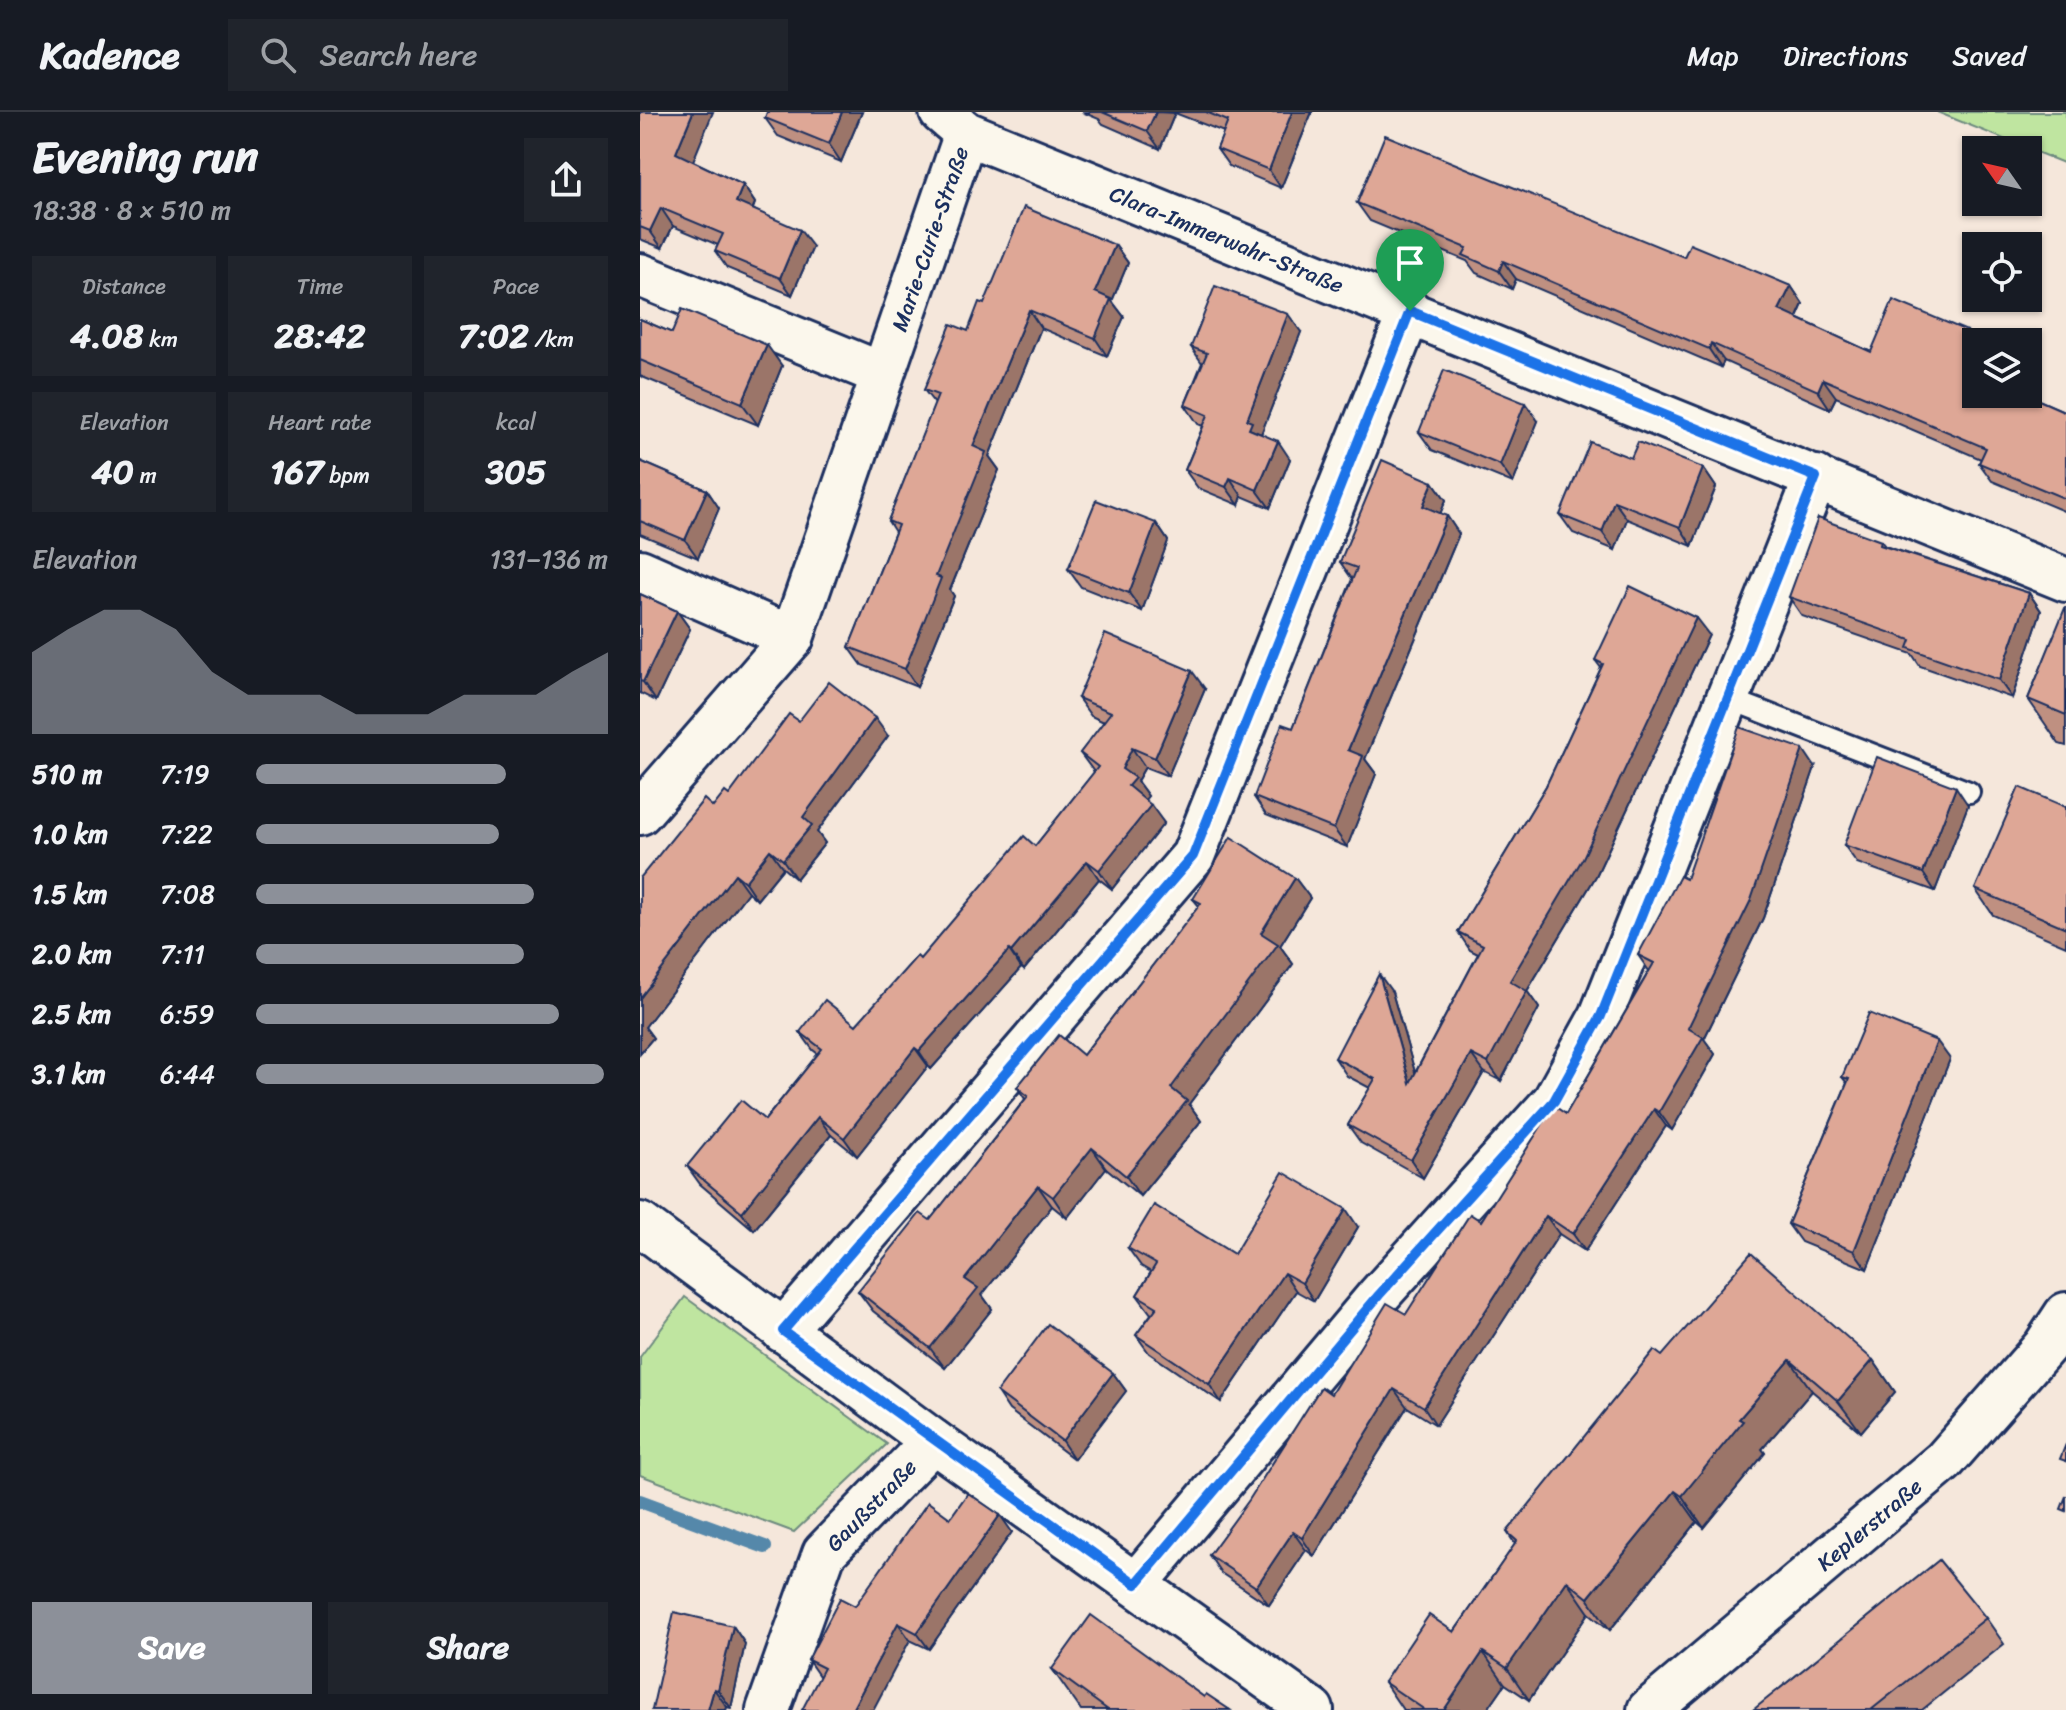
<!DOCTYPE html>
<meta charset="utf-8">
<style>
:root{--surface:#171b24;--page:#20242c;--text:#f1f3f6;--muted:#9ea1a6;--line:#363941;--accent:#8c9099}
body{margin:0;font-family:Sriracha,sans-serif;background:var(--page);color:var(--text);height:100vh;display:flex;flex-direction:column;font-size:30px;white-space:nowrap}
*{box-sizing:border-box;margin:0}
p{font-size:26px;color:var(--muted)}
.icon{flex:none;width:44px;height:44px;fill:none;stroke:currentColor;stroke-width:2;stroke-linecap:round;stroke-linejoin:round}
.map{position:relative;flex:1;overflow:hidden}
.details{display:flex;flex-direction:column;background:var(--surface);width:640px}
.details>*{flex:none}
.needle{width:52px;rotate:304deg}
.buttons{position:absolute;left:1322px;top:24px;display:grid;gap:16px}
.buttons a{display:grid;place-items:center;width:80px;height:80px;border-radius:0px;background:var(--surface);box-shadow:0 2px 6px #0004;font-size:40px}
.pin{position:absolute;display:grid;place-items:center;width:68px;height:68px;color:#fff;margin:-82px -34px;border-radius:50% 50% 50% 0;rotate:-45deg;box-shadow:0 0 8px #0007}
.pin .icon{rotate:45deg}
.round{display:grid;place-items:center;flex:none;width:84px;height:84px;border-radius:0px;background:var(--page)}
.overview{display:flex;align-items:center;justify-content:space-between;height:136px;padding:0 32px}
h1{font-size:44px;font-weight:800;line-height:60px}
.stats{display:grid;grid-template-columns:repeat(3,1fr);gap:12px;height:136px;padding:8px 32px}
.stats div{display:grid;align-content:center;border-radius:0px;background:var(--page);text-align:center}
.stats b{font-size:34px;font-weight:800}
.stats small{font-size:22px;font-weight:400}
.stats p{font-size:22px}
.chart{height:224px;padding:16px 32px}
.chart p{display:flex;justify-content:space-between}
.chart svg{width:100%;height:144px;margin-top:8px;fill:var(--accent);opacity:.7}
.button{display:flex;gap:16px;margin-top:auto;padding:16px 32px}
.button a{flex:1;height:92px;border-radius:0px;background:var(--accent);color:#fff;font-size:32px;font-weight:800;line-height:92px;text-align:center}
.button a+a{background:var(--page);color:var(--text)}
ul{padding:0 32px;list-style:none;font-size:26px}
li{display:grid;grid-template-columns:128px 96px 1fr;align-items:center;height:60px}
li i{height:20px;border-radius:10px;background:var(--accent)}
header{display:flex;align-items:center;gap:48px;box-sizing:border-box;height:112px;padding:0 40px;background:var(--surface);border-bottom:2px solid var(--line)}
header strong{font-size:38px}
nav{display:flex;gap:44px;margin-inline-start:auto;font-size:28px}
.search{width:560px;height:72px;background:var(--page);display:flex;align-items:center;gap:20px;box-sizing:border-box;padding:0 28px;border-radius:0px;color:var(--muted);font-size:30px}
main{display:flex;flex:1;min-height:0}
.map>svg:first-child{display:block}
.green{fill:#bfe5a0;stroke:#6d8a7f;stroke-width:2}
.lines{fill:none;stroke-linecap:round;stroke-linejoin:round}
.stream{stroke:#58a;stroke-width:14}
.lane-casing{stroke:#1b2f5e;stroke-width:26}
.street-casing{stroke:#1b2f5e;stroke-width:48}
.lane{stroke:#fbf7ec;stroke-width:20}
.street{stroke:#fbf7ec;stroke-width:42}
.wall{fill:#bf9081;stroke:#1b2f5e;stroke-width:2}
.shaded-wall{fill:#9b7569;stroke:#1b2f5e;stroke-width:2}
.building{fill:#dea796;stroke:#1b2f5e;stroke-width:2}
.route-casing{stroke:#fff;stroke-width:16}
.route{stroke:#1a73e8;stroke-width:10}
.labels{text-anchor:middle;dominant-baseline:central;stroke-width:6;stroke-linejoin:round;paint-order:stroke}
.street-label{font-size:22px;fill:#1b2f5e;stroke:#fbf7ec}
</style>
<header>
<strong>Kadence</strong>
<div class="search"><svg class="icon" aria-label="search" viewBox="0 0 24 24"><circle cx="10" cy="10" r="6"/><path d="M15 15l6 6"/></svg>Search here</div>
<nav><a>Map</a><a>Directions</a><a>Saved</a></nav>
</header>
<main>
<section class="details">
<div class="overview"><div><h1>Evening run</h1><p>18:38 · 8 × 510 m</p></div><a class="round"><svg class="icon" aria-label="share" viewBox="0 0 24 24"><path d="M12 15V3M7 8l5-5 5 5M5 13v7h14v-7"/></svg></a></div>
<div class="stats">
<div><p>Distance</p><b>4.08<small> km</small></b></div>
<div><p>Time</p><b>28:42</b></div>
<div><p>Pace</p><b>7:02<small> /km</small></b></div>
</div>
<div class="stats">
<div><p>Elevation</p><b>40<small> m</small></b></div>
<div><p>Heart rate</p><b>167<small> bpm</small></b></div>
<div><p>kcal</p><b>305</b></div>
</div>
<div class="chart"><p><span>Elevation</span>131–136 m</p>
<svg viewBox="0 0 160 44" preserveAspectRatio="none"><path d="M0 44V19L10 12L20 6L30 6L40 12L50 25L60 32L70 32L80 32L90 38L100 38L110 38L120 32L130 32L140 32L150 25L160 19V44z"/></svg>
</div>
<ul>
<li><b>510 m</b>7:19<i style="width:71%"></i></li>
<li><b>1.0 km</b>7:22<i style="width:69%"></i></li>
<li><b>1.5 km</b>7:08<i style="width:79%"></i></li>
<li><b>2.0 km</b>7:11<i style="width:76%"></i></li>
<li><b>2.5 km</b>6:59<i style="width:86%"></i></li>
<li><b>3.1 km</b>6:44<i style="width:99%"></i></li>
</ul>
<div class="button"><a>Save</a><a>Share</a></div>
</section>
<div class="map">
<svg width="1426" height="1598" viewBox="0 0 1426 1598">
<rect width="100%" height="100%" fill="#f5e7db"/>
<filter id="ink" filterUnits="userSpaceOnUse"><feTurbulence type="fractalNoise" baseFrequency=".0125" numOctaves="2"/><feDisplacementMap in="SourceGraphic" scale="16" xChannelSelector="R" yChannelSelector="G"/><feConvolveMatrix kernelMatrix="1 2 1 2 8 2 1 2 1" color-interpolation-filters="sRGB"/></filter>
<g filter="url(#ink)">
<g class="green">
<polygon points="1297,0 1426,0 1426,52"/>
<polygon points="45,1185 247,1332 154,1420 0,1363 0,1245"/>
</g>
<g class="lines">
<polyline class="stream" points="0,1389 125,1435"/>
<g class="lane-casing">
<polyline id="lane" points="1087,586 1329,680"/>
</g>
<g class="street-casing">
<g id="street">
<path id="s1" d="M 301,0 L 326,21 L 1426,468"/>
<polyline points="0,163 242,262"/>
<polyline points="0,459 152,526"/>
<path id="s2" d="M 0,701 L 152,526 L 326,21"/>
<polyline points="0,1112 293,1329 672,1598"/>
<polyline points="143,1219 553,744 770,199"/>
<polyline points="496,1472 739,1183 914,989 961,904 1176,365"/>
<path id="s3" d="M 128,1598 L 184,1441 L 293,1329"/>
<path id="s4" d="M 1009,1598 L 1304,1349 L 1405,1234 L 1426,1202"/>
</g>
</g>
<use href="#lane" class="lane"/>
<use href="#street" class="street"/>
</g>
<g class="wall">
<polygon points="0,0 53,49 103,73 115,91 113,97 173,135 152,183 87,156 75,139 78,133 33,114 22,136 0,127"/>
<polygon points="222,0 201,50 138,24 125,6"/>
<polygon points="442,0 672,0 641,76 589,54 577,37 584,20 535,1 520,37 463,12 459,7"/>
<polygon points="717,91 1044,145 1151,174 1163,192 1157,206 1231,240 1327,219 1336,232 1336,282 1388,282 1388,262 1398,277 1394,286 1426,300 1426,400 1352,369 1339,351 1341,347 1196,285 1190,297 1084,249 1081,255 876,167 872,177 836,161 827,149 730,109"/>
<polygon points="475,133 488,151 472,189 484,205 467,244 401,216 349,344 359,358 310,478 314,484 277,575 222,553 209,535 255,420 248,409 295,292 284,278 328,219 344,192"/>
<polygon points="0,207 32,221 142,254 118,313 0,264"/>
<polygon points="661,220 621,322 650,347 630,396 602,384 599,393 558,376 545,358 563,314 558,312 545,293 562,251 551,235"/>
<polygon points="898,309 873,371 792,338 779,320"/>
<polygon points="991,346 1063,356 1076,375 1052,434 987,407 975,438 933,421 920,403"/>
<polygon points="0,349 67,378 79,396 58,446 0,422"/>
<polygon points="793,370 806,388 800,401 807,404 819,422 725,647 736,662 707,735 626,703 614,685 653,616 712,467 700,450"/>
<polygon points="516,411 528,429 502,499 441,475 428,457"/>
<polygon points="1241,429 1245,434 1389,481 1401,499 1372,586 1280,554 1272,542 1162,504 1149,485"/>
<polygon points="0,482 37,499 50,517 16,589 0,581"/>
<polygon points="1426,496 1426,634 1419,632 1388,587"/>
<polygon points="1069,523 956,764 887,879 899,896 861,969 844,960 783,1066 721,1031 708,1013 730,976 707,964 695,946 752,880 775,961 838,842 830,838 818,820 906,674 961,556 955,548"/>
<polygon points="565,577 528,664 505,655 497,669 508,684 504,688 524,711 472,777 459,767 384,858 381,856 291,957 288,954 217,1044 191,1023 114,1118 60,1072 47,1054 125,1008 178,942 173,938 160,920 216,913 280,847 395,734 454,660 440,641 464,610 451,604 438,586"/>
<polygon points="159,609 248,624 177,720 185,731 156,767 143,756 117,788 108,780 5,915 13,926 0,941 0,766 73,695 89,683"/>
<polygon points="1175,655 1123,806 1064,927 1075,942 1032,1018 1026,1014 945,1139 919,1122 796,1313 767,1295 674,1444 666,1438 629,1493 581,1461 569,1443 691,1282 766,1202 926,1002 1009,859 998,843 1046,767"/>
<polygon points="1328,693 1295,779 1217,751 1204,733"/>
<polygon points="1426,695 1426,834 1353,803 1335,777"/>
<polygon points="655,766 670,786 640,834 653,852 549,992 561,1009 500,1084 466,1056 427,1106 412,1094 342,1183 352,1197 305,1256 233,1199 218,1179 290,1108 385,987 377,975 443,943 559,794 553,787"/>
<polygon points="1310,947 1227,1157 1161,1130 1148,1112 1207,971 1202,965"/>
<polygon points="718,1115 674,1189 656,1179 581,1290 509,1241 496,1223 511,1202 497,1183 511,1160 501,1154 488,1136 594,1142"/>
<polygon points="1022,1244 1233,1248 1255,1280 1221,1320 1172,1279 1122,1337 1125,1341 1064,1416 1057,1410 970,1518 949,1501 889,1588 865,1572 847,1598 763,1598 744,1570 814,1520 875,1432 867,1420"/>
<polygon points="473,1261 486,1279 434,1347 369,1298 357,1280"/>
<polygon points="310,1406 372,1420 289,1537 270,1528 179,1564 168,1548 215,1494"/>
<polygon points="1346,1506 1364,1532 1282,1598 1113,1598"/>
<polygon points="93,1514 105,1532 91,1596 87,1595 86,1598 12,1598"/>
<polygon points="412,1557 564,1585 590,1598 441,1598"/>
</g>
<g class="shaded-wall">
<polygon points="53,0 73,0 49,59 36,41"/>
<polygon points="202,0 222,0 201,50 189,32"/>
<polygon points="516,0 535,1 520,37 507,19"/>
<polygon points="652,0 672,0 641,76 629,58"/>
<polygon points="103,73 115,91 108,107 96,90"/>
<polygon points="21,96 33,114 22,136 10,119"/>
<polygon points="160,118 173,135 152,183 140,166"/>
<polygon points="475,133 488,151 472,189 484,205 467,244 455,226 455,180"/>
<polygon points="863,149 876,167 872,177 859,159"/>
<polygon points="1151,174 1163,192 1152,216 1139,198"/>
<polygon points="389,198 401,216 349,344 359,358 310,478 314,484 277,575 265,557 296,464 333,334"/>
<polygon points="648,202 661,220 621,322 609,317 607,308"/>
<polygon points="1327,219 1336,232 1336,245 1322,231"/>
<polygon points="1071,231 1084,249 1081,255 1069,237"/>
<polygon points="127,233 142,254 118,313 102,291"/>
<polygon points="1388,262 1398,277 1390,297 1379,282 1388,282"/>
<polygon points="1183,267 1196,285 1190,297 1178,279"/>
<polygon points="885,291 898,309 873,371 860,353"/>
<polygon points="638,329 650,347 630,396 617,378"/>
<polygon points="1063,356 1076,375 1052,434 1040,415"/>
<polygon points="590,366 602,384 599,393 586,375"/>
<polygon points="793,370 806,388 796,412 783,394"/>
<polygon points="67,378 79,396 58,446 45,428"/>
<polygon points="974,389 987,407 975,438 962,420"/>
<polygon points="807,404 819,422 725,647 736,662 707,735 694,717 708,638"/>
<polygon points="516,411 528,429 502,499 489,481"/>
<polygon points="1389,481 1401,499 1372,586 1359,568"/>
<polygon points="37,499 50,517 16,589 3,570"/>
<polygon points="1056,506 1069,523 956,764 887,879 899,896 861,969 848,951 870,869"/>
<polygon points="552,559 565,577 528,664 515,646"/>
<polygon points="235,606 248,624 177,720 185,731 156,767 143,748 163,705"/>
<polygon points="492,636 505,655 497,669 508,684 501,693 488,674 482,657"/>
<polygon points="1163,637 1175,655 1123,806 1064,927 1075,942 1032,1018 1019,1000 1048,916"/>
<polygon points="1316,675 1328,693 1295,779 1283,761"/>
<polygon points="511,693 524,711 472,777 459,758"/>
<polygon points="130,738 143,756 117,788 105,770"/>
<polygon points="447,749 459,767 384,858 371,840"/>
<polygon points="95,762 108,780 5,915 13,926 0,941 0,886"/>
<polygon points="655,766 670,786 640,834 653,852 549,992 561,1009 500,1084 486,1064 531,976 621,821"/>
<polygon points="369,838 381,856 291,957 279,939"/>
<polygon points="739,862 752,880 783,988 770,971"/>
<polygon points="1297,929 1310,947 1227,1157 1214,1139"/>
<polygon points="275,936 288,954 217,1044 204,1026"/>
<polygon points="831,942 844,960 783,1066 771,1048"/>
<polygon points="1014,997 1026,1014 945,1139 933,1122"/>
<polygon points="178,1005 191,1023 114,1118 102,1100"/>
<polygon points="452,1036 466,1056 427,1106 413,1085"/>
<polygon points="398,1074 412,1094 342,1183 352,1197 305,1256 290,1236 325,1167"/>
<polygon points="706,1097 718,1115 674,1189 662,1171"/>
<polygon points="906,1104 919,1122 796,1313 784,1295"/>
<polygon points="644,1161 656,1179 581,1290 569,1272"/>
<polygon points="1150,1248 1172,1279 1122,1337 1125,1341 1064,1416 1042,1384 1099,1307"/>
<polygon points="1233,1248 1255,1280 1221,1320 1198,1289"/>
<polygon points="473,1261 486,1279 434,1347 422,1329"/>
<polygon points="754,1277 767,1295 674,1444 662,1426"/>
<polygon points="1035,1379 1057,1410 970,1518 948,1486"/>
<polygon points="360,1403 372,1420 289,1537 277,1521"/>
<polygon points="653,1420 666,1438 629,1493 616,1475"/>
<polygon points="927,1469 949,1501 889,1588 867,1556"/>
<polygon points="258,1511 270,1528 233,1598 212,1598"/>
<polygon points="93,1514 105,1532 91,1596 78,1578"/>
<polygon points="843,1540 865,1572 847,1598 804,1598"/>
<polygon points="74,1577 87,1595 86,1598 68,1598"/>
</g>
<g class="building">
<polygon points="0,0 53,0 36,41 103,73 96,90 160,118 140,166 75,139 83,122 21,96 10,119 0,115"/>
<polygon points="127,0 202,0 189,32 125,6"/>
<polygon points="462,0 516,0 507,19"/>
<polygon points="566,0 652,0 629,58 577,37 588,9"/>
<polygon points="745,23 1044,145 1050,132 1151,174 1139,198 1231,240 1253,188 1327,219 1322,231 1336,237 1336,282 1385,282 1426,300 1426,387 1339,351 1346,336 1183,267 1178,279 1071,231 1069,237 863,149 859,159 823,143 827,136 717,91"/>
<polygon points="384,95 475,133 455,180 471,187 455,226 389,198 333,334 346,340 296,464 301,466 265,557 209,535 258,413 248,409 298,283 284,278 311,212 328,219 339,190 344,192"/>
<polygon points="575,174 648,202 607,308 612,310 609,317 638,329 617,378 590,366 586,375 545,358 568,303 545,293 567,241 551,235"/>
<polygon points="42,197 127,233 102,291 0,248 0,207 32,221"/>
<polygon points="804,258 885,291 860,353 779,320"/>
<polygon points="950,330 991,346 998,330 1063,356 1040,415 974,389 962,420 920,403"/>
<polygon points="742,348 793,370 783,394 807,404 708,638 723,644 694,717 614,685 642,612 653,616 717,456 700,450"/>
<polygon points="0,349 67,378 45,428 0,409"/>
<polygon points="456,388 516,411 489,481 428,457"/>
<polygon points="1178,406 1241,429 1240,433 1389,481 1359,568 1268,536 1271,528 1149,485"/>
<polygon points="990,474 1056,506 943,746 870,869 887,879 848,951 831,942 771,1048 708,1013 735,967 695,946 739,862 770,971 843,833 818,820 906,674 963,552 955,548"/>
<polygon points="0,482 37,499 3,570 0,569"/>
<polygon points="1425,496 1426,496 1426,603 1388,587"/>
<polygon points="465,522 552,559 515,646 492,636 482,657 495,666 488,674 511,693 459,758 447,749 371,840 369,838 279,939 275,936 204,1026 178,1005 102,1100 47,1054 101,988 125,1008 182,937 160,920 185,888 216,913 277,844 280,847 384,724 395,734 458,655 440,641 471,600 438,586"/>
<polygon points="189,570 235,606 163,705 172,713 143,748 130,738 105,770 95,762 0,886 0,766 64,687 73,695 85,680 89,683 149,602 159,609"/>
<polygon points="1099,615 1163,637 1111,788 1048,916 1063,925 1019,1000 1014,997 933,1122 906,1104 784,1295 754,1277 662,1426 653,1420 616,1475 569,1443 609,1388 681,1275 691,1282 747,1191 766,1202 830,1102 841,1109 914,994 926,1002 1014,851 998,843 1040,764 1046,767"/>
<polygon points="1237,645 1316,675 1283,761 1204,733"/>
<polygon points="1379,675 1426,695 1426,816 1335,777"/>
<polygon points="591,725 655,766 621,821 638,832 531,976 547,989 486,1064 452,1036 413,1085 398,1074 325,1167 338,1176 290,1236 218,1179 280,1101 290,1108 388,984 377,975 419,923 443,943 561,791 553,787"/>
<polygon points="1229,901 1297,929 1214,1139 1148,1112 1209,967 1202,965"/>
<polygon points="643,1060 706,1097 662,1171 644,1161 569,1272 496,1223 517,1195 497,1183 516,1152 488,1136 514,1093 594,1142"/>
<polygon points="1111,1141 1233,1248 1198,1289 1150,1248 1099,1307 1103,1309 1042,1384 1035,1379 948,1486 927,1469 867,1556 843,1540 804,1598 785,1598 744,1570 789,1503 814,1520 877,1429 867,1420 1014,1238 1022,1244"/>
<polygon points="408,1212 473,1261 422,1329 357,1280"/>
<polygon points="1426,1332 1426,1349 1420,1347"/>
<polygon points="328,1381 360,1403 277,1521 258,1511 212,1598 162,1598 184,1556 168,1548 200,1486 215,1494 288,1390 310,1406"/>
<polygon points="1426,1384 1426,1399 1421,1397"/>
<polygon points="1299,1448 1346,1506 1231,1598 1113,1598"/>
<polygon points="34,1500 93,1514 78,1578 74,1577 68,1598 12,1598"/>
<polygon points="451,1503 564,1585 566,1582 590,1598 468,1598 412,1557"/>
</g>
</g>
<g class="lines" filter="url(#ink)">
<g class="route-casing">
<polygon id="route" points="770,199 1176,365 961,904 914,989 739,1183 496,1472 143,1219 553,744"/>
</g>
<use href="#route" class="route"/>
</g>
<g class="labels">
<g class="street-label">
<text stroke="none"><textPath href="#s2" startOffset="654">Marie-Curie-Straße</textPath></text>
<text stroke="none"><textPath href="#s1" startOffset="314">Clara-Immerwahr-Straße</textPath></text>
<text stroke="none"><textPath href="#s3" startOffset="234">Gaußstraße</textPath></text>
<text stroke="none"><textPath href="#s4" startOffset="288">Keplerstraße</textPath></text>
</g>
</g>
</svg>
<div class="buttons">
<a><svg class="needle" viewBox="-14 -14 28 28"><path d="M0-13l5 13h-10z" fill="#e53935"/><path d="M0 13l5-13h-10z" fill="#9ea1a6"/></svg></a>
<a><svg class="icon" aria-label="locate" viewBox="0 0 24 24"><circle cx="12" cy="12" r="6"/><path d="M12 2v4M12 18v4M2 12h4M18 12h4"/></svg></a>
<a><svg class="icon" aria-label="layers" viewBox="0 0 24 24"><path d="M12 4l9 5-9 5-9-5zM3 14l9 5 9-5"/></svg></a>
</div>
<div class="pin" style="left:770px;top:199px;background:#1e9e55"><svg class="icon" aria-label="arrive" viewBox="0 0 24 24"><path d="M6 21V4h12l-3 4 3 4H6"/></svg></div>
</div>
</main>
